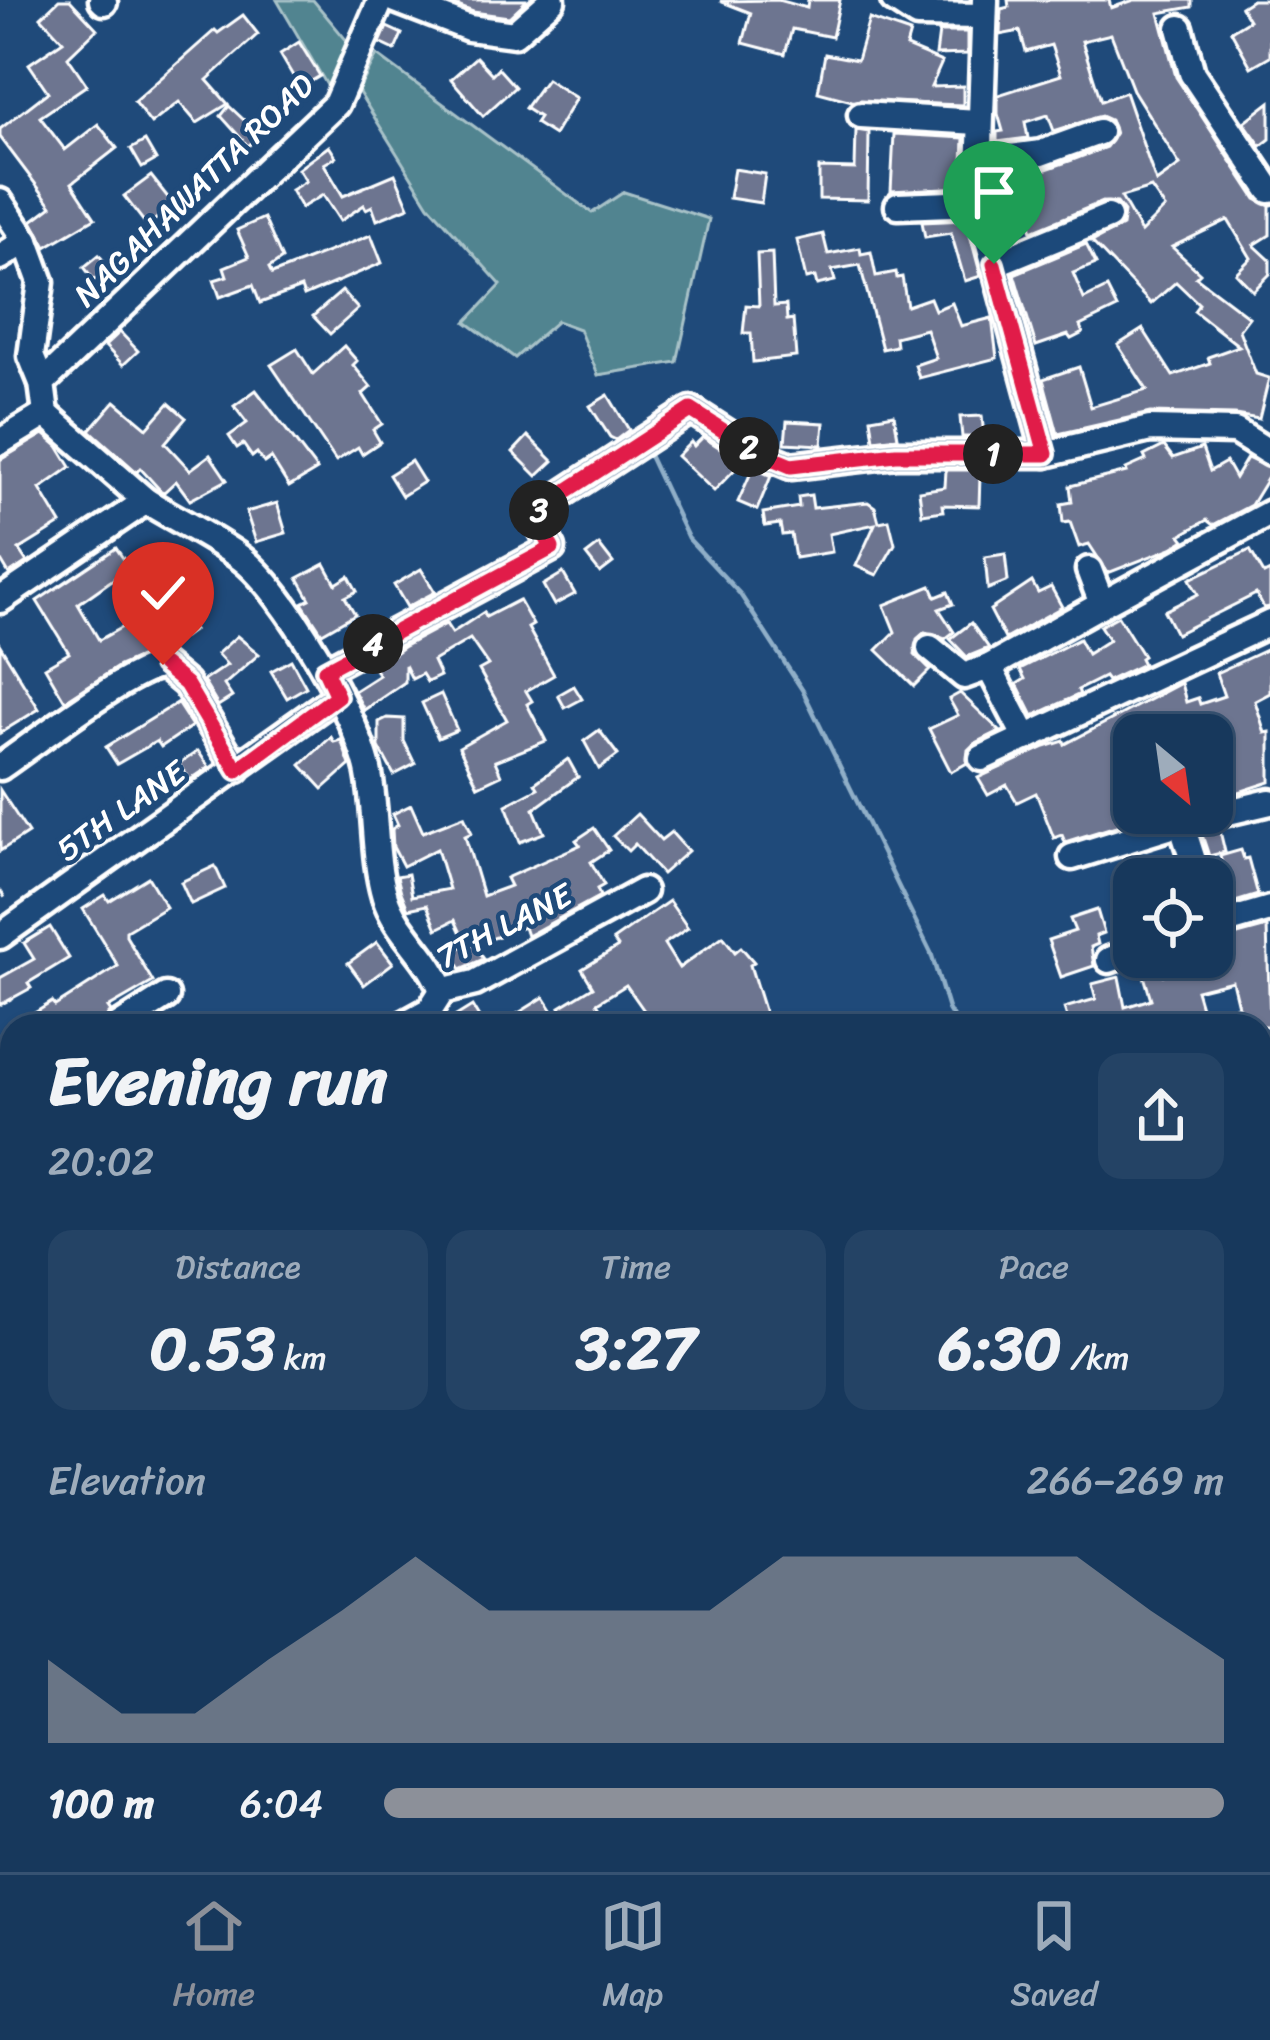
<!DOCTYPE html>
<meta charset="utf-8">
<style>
:root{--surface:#17385c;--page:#244365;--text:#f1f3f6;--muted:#9eacbb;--line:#365272;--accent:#8c9099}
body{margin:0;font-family:Sriracha,sans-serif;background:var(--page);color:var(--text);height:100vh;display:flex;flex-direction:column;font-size:45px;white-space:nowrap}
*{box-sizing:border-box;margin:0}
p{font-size:39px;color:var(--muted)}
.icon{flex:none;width:66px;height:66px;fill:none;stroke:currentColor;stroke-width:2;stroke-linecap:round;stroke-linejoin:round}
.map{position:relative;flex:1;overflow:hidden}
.panel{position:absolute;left:0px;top:1014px;width:1272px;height:858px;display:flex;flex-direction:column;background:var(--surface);border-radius:36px 36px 0 0;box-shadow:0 3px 9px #0004,0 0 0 3px var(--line)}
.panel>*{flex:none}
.needle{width:78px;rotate:151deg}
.fabs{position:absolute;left:1113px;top:714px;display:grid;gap:24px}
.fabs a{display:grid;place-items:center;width:120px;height:120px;border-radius:24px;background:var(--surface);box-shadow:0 3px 9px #0004,0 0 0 3px var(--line);font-size:60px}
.pin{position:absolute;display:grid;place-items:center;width:102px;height:102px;color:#fff;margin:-123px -51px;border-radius:50% 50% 50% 0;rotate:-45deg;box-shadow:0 0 12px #0007}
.pin .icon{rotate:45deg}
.km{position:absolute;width:60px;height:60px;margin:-30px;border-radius:50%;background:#222;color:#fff;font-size:33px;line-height:60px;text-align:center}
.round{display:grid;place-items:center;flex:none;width:126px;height:126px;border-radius:24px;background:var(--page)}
.head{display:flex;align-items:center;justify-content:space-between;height:204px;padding:0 48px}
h1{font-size:66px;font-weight:700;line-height:90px}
.stats{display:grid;grid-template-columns:repeat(3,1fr);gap:18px;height:204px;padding:12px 48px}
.stats div{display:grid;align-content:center;border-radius:24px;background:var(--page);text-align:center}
.stats b{font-size:60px;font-weight:700}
.stats small{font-size:33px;font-weight:400}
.stats p{font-size:33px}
.chart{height:336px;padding:24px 48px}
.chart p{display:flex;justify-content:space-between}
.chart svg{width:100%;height:216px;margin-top:12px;fill:var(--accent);opacity:.7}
ul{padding:0 48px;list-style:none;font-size:39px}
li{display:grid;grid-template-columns:192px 144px 1fr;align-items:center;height:90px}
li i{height:30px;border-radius:15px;background:var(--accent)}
.menu{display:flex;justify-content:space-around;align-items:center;height:168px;border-top:3px solid var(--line);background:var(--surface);font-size:33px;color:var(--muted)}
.menu a{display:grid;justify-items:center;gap:6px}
.menu .selected{color:var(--accent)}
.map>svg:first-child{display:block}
.green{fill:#518490;stroke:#a8c2c8;stroke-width:3}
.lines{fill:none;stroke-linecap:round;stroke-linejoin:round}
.stream{stroke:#90afc8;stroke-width:4.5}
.building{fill:#6d7490;stroke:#fff;stroke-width:3;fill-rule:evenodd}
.minor-casing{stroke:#fff;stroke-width:33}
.path{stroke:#fff;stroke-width:3;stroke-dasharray:9 9;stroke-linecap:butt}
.minor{stroke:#1f4a7a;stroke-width:24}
.route-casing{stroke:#fff;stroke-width:24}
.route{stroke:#e11d48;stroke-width:15}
.labels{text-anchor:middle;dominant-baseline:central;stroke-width:9;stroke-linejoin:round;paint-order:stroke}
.street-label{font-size:33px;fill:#fff;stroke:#1f4a7a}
</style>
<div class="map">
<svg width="1270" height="1872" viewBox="0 0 1270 1872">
<rect width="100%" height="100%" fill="#1f4a7a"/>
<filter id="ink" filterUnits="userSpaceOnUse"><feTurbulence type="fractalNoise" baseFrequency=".00833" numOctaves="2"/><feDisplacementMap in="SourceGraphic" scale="24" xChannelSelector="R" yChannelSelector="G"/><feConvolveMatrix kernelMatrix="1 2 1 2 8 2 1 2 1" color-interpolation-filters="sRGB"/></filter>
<g filter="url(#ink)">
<g class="green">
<polygon points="277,0 313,0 353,48 328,87"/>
<polygon points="377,55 592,213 624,192 709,219 677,362 598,375 579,329 557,321 515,358 466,322 501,285 429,205 358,91"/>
</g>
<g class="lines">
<g class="stream">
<polyline points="646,449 688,538 740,594 803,691 931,953 948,1009 958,1026"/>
<polyline points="1260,1796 1270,1786"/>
<polyline points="1083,1860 1086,1872"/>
<polyline points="1195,1872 1205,1860"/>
</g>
</g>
<g class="building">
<polygon points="59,0 70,0 97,29 68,57 87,85 40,117 65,150 98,124 117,148 72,183 95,218 46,247 32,221 52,206 0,137 0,129 48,92 29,64 63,41 41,17"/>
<polygon points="442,0 526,0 526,1 509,17 473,12"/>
<polygon points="778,0 807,8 808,0 840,0 832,37 792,29 785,54 743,43 751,13 720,1"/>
<path d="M 1008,0 L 1109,0 L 1111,8 L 1134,0 L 1192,0 L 1192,7 L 1159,13 L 1176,77 L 1256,199 L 1270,206 L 1270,235 L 1254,245 L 1270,260 L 1270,274 L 1253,291 L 1236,273 L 1251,258 L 1228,220 L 1172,247 L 1200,273 L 1196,277 L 1249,317 L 1239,330 L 1256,374 L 1269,378 L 1259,419 L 1235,415 L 1150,413 L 1058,434 L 1043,379 L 1079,367 L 1091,407 L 1147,390 L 1118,345 L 1143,329 L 1173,376 L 1210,363 L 1208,357 L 1239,346 L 1194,311 L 1199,304 L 1176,282 L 1151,304 L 1092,242 L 1122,226 L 1124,212 L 1117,203 L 1102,202 L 1032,231 L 1030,225 L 1002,230 L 995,201 L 995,176 L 1038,172 L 1075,159 L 1106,147 L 1115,134 L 1110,120 L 1101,116 L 1054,131 L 1048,115 L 1025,122 L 1028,138 L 997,142 L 997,132 L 1003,131 L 998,114 L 998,95 L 1061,75 L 1051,45 L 1026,52 L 1020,31 L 1000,35 L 1001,9 L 1009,7 ZM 1111,34 L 1133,90 L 1180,165 L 1156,182 L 1125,92 L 1101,101 L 1082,41 ZM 1151,188 L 1165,208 L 1141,232 L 1121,197 Z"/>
<polygon points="1252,0 1270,0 1270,56 1251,67 1231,31 1249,20 1241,7"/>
<polygon points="243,15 258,34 207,80 228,104 197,123 179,102 151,124 134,102 215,30 218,33"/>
<polygon points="869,19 910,33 906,47 942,62 931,87 963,86 963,105 852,101 818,92 825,54 857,60"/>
<polygon points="387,27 402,34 395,50 380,43"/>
<polygon points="939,32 967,32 967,54 936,55"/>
<polygon points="299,42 320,76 300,88 280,54"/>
<polygon points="476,57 492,74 498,68 515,87 483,116 451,79"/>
<polygon points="546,79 576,98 554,135 535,123 539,117 525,108"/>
<polygon points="1270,102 1270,139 1261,146 1244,122"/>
<polygon points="229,106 260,135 248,146 221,116"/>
<polygon points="856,130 869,132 868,200 819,199 819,168 855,169"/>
<polygon points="894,134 964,138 962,187 891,191"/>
<polygon points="145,141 156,160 142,168 131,149"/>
<polygon points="329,146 336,157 324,164 343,196 395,174 409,207 377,220 372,206 366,209 364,205 340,221 323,195 301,208 291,190 306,181 298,169"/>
<polygon points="734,169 765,174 761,203 729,198"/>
<polygon points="151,176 174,205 147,226 124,196"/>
<polygon points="264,218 282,259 269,268 272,274 371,235 382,263 304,296 301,288 260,303 253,285 220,297 214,280 227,276 224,267 249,257 237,230"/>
<polygon points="966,220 981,276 965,281 951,233 925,237 922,222"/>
<polygon points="823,234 828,254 860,248 861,254 871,252 876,276 896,272 897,278 902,277 907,306 930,298 935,310 952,303 961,326 992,318 997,358 919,378 915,365 936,358 926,329 895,337 896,346 882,349 860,265 832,270 835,281 817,285 815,277 806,279 797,240"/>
<polygon points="1086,244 1096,264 1073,273 1084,299 1107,288 1117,308 1080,326 1083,333 1071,339 1068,335 1036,346 1014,274"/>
<polygon points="772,253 774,306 786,305 787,320 793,319 796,357 753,362 751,333 743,333 746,305 759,306 757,254"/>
<polygon points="99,255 109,268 94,280 84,267"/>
<polygon points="342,291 358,309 330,334 313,316"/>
<polygon points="120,332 138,351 123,365 105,346"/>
<polygon points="344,346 357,361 353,365 371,387 363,394 382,424 373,430 380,442 362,454 358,447 336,461 271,365 297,349 313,374"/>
<polygon points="256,390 317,470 289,487 271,458 264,463 257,453 252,457 243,444 237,448 229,436 247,423 234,406"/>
<polygon points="608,395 629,430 616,440 610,437 590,406"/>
<polygon points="115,401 147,428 169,403 186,418 165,443 190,470 210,455 227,480 190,500 176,481 164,492 161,491 140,468 137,472 90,430"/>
<polygon points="894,414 898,437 874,440 871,418"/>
<polygon points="982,416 984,437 962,437 960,417"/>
<polygon points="787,421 824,423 822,445 785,443"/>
<polygon points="44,434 58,446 71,467 40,489 61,524 19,550 27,562 9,574 0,559 0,460"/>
<polygon points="528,436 553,461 537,476 513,452"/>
<polygon points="703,437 742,462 714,491 677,456 691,442 694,446"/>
<polygon points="1164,446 1173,458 1202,448 1210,471 1226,462 1235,478 1247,458 1270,469 1270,474 1251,505 1213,525 1207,520 1181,535 1185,540 1172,548 1108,573 1089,544 1079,547 1070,522 1063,523 1061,504 1072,502 1070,486 1127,472 1126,469 1146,460 1144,456"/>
<polygon points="411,461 424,482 402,496 389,475"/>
<polygon points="753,468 771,476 757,510 738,502"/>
<polygon points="946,470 986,470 987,477 980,476 979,506 942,505 943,511 922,514 919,491 945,487"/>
<polygon points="811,495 813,508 868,502 875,507 879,522 889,520 895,544 877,575 856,566 875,524 829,534 832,552 795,558 791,534 782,535 780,524 765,526 763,513 799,507 798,497"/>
<polygon points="277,503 286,533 256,542 246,512"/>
<polygon points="599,545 613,563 600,573 586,555"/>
<polygon points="116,548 136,577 121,588 115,578 78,604 99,640 133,621 135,624 171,599 194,630 167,649 158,649 119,666 65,701 45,667 69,653 37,601"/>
<polygon points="1250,550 1264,574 1270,571 1270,607 1264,608 1256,594 1176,634 1164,611 1198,594 1190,579"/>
<polygon points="1005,554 1008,581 988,589 985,557"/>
<polygon points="325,564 336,584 349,576 357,591 345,597 355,614 322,633 302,603 310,599 298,578"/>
<polygon points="421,569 435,592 407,607 394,585"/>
<polygon points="563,573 575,594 554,605 543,585"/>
<polygon points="1032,582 1038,593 1051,587 1062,607 1005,639 990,610"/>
<polygon points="931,586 936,597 948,592 953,604 939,609 954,632 945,639 925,632 917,639 915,655 930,670 914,686 877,650 895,632 884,605"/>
<polygon points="519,600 533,625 528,628 554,675 526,691 532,701 527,704 546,741 495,761 501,775 478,786 459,747 507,720 479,670 488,665 470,639 433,661 440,676 427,682 422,674 412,679 405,665 405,682 364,710 354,691 379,675 374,668 403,647 446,624 452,633 484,612 486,617"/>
<polygon points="1118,616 1143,656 1140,658 1143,664 1107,681 1104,677 1078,690 1080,694 1033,716 1017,684 1025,679 1020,669 1079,639 1087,654 1109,640 1100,626"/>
<polygon points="971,623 989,648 967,657 950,639"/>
<polygon points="237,636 259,654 224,685 232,697 218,706 203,681 227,665 217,654"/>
<polygon points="0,645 39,709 0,733"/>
<polygon points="1270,648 1270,693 1255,701 1265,733 1270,732 1270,782 1230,795 1222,766 1212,769 1212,729 1198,734 1196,730 1174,735 1125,735 1134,754 1134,813 1158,813 1065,842 1062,835 1054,838 1036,793 1017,802 1007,785 988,795 978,778 1045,747 1064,741 1065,744 1181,683 1186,702 1198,698 1200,704 1224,696 1216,673"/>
<polygon points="291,660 306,687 287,698 271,671"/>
<polygon points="574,686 582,699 565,708 558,695"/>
<polygon points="960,693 1000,731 974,744 968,750 967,763 951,772 929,729 958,715 949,699"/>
<polygon points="441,694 457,730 438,738 422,703"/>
<polygon points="177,703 192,726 161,747 157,741 117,764 106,747"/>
<polygon points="387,718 404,719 404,741 415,764 394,775 379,747 379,722"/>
<polygon points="599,730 618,755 599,769 584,741"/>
<polygon points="331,737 334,742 341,740 350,765 323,789 301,765"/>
<polygon points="198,751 209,767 190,780 179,764"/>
<polygon points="568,759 578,777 534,809 544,833 520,842 506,805 538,788 535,783"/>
<polygon points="0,790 28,833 0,851"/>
<polygon points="411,805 423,832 464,816 472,833 465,836 483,896 510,886 506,878 580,845 576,840 594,828 609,850 591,862 604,885 597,889 600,896 527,936 524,927 474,945 484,959 461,969 451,954 466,944 455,920 437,929 427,905 408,909 401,892 397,876 408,874 412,896 449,889 437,849 403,866 393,847 392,829 398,825 393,814"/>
<polygon points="637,814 661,840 671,832 688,851 662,874 635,844 628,851 613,836"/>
<polygon points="1220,831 1225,852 1209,856 1202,835"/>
<polygon points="1241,850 1244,859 1248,858 1258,895 1232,903 1220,856"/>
<polygon points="215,866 225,888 191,904 181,882"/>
<polygon points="148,877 166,907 126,931 126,936 153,982 108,1008 111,1012 98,1026 41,1026 33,1014 52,1002 55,1006 118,966 83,909 105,895 109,901"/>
<polygon points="669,901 688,928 664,944 679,968 723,936 735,952 741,947 754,962 750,965 769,1026 655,1026 626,985 597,1003 604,1014 583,1026 571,1026 560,1007 593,987 582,969 618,947 613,940"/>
<polygon points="1097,910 1104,933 1096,936 1098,944 1091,947 1094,966 1061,977 1048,940 1075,931 1070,919"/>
<polygon points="50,927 69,958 28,983 31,988 0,1005 0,978 34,959 24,943"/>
<polygon points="1267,927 1270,1026 1183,1026 1183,1023 1238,1006 1232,981 1196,990 1203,1014 1160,1026 1070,1026 1064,1008 1096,999 1092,984 1119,977 1125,1007 1151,999 1141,966 1149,958 1157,957 1163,975 1191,966 1189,957 1212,957 1212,942"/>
<polygon points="377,942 393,963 364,985 348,963"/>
<polygon points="544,997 558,1019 546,1026 525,1026 517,1014"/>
<polygon points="472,1006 484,1026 440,1026"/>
</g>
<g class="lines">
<g class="minor-casing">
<g id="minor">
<polyline points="102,0 104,2"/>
<polyline points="396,0 469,28 514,34 552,0"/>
<polyline points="894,0 917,15 983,16"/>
<polyline points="985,0 978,203 1046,454"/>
<polyline points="1180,28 1192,73 1270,190"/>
<polyline points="861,115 978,122"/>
<polyline points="979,161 1041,153 1099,132"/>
<polyline points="0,202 26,241"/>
<polyline points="898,206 978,203"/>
<polyline points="0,257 26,241 41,282 31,356 42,383"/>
<polyline points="994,264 1108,217"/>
<polyline points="46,414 42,383 336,104 381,0"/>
<polyline points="0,442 46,414"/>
<path d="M 146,501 C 177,520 212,537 241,558 C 285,591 356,715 368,769 C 377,811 373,857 385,897 C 396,933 430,956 442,991"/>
<polyline points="1089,570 1102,604 1270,513"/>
<polyline points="0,600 146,501 46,414"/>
<polyline points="930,648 964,676 989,667 1026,738"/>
<polyline points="989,667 1102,604"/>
<polyline points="325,670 552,548 533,513 691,410 755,451 791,466 896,454 1046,454 1150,429 1235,431 1270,453"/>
<polyline points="982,758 1270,623"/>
<path d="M 0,767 C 34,744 128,670 163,665 L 186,684 L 237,769"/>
<polyline points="1181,823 1199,879"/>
<polyline points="1072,857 1181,823 1270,802"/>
<polyline points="1212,926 1270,909"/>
<polyline points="0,936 337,696"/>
<polyline points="1109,960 1134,951"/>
<polyline points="119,1026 166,996"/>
<polyline points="401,1026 430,1010 442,991 475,983 643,891"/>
<polyline points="0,1102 12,1095"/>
<polyline points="0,1302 12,1294"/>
<polyline points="1260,1321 1270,1330"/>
<polyline points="1260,1366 1270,1352"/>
<polyline points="0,1516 12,1510"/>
<polyline points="189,1860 194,1872"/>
<polyline points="463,1860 474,1872"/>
<polyline points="54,1872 77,1860"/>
<polyline points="563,1872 582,1860"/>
</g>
</g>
<g class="path">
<polyline points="0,890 9,904"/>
<polyline points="0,1160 12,1178"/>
<polyline points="0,1408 12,1426"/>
</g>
<use href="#minor" class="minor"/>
</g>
</g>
<g class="lines" filter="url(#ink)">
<g class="route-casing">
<polyline id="route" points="163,665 186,684 237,770 337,696 325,670 552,548 533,513 691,410 755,451 791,466 896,454 1046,454 994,264"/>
</g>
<use href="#route" class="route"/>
</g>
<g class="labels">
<g class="street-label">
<text transform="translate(194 190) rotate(-44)">NAGAHAWATTA ROAD</text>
<text transform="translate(121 811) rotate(-35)">5TH LANE</text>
<text transform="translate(504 926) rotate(-27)">7TH LANE</text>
</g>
</g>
</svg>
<div class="fabs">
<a><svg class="needle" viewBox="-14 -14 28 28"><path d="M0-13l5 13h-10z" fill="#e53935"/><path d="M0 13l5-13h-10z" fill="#9eacbb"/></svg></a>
<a><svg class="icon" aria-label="locate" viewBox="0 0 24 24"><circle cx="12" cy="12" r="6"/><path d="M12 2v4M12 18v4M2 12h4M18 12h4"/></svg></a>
</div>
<div class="pin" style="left:994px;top:264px;background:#1e9e55"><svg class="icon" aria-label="arrive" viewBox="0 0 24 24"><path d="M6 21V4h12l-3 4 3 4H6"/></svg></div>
<div class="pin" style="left:163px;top:665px;background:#d93025"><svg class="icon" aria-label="check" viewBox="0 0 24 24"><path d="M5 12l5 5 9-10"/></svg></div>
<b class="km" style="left:993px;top:454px">1</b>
<b class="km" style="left:749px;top:447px">2</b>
<b class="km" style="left:539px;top:510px">3</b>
<b class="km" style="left:373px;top:644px">4</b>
<section class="panel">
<div class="head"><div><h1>Evening run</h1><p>20:02</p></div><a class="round"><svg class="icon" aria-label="share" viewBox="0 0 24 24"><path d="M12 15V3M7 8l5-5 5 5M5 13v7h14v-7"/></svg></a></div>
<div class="stats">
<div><p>Distance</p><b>0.53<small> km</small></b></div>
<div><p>Time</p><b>3:27</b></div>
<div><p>Pace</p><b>6:30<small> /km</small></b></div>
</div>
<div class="chart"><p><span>Elevation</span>266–269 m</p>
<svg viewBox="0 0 160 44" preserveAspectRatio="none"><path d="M0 44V27L10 38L20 38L30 27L40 17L50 6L60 17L70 17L80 17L90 17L100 6L110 6L120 6L130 6L140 6L150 17L160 27V44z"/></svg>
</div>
<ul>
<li><b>100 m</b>6:04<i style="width:100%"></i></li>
</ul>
</section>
</div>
<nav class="menu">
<a class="selected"><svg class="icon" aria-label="home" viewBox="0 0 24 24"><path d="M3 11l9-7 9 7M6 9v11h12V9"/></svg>Home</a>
<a><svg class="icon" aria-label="map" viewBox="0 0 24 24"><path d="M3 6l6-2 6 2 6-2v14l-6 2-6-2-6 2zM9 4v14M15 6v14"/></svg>Map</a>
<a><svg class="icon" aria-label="saved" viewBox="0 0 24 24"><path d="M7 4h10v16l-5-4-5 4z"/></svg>Saved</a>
</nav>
